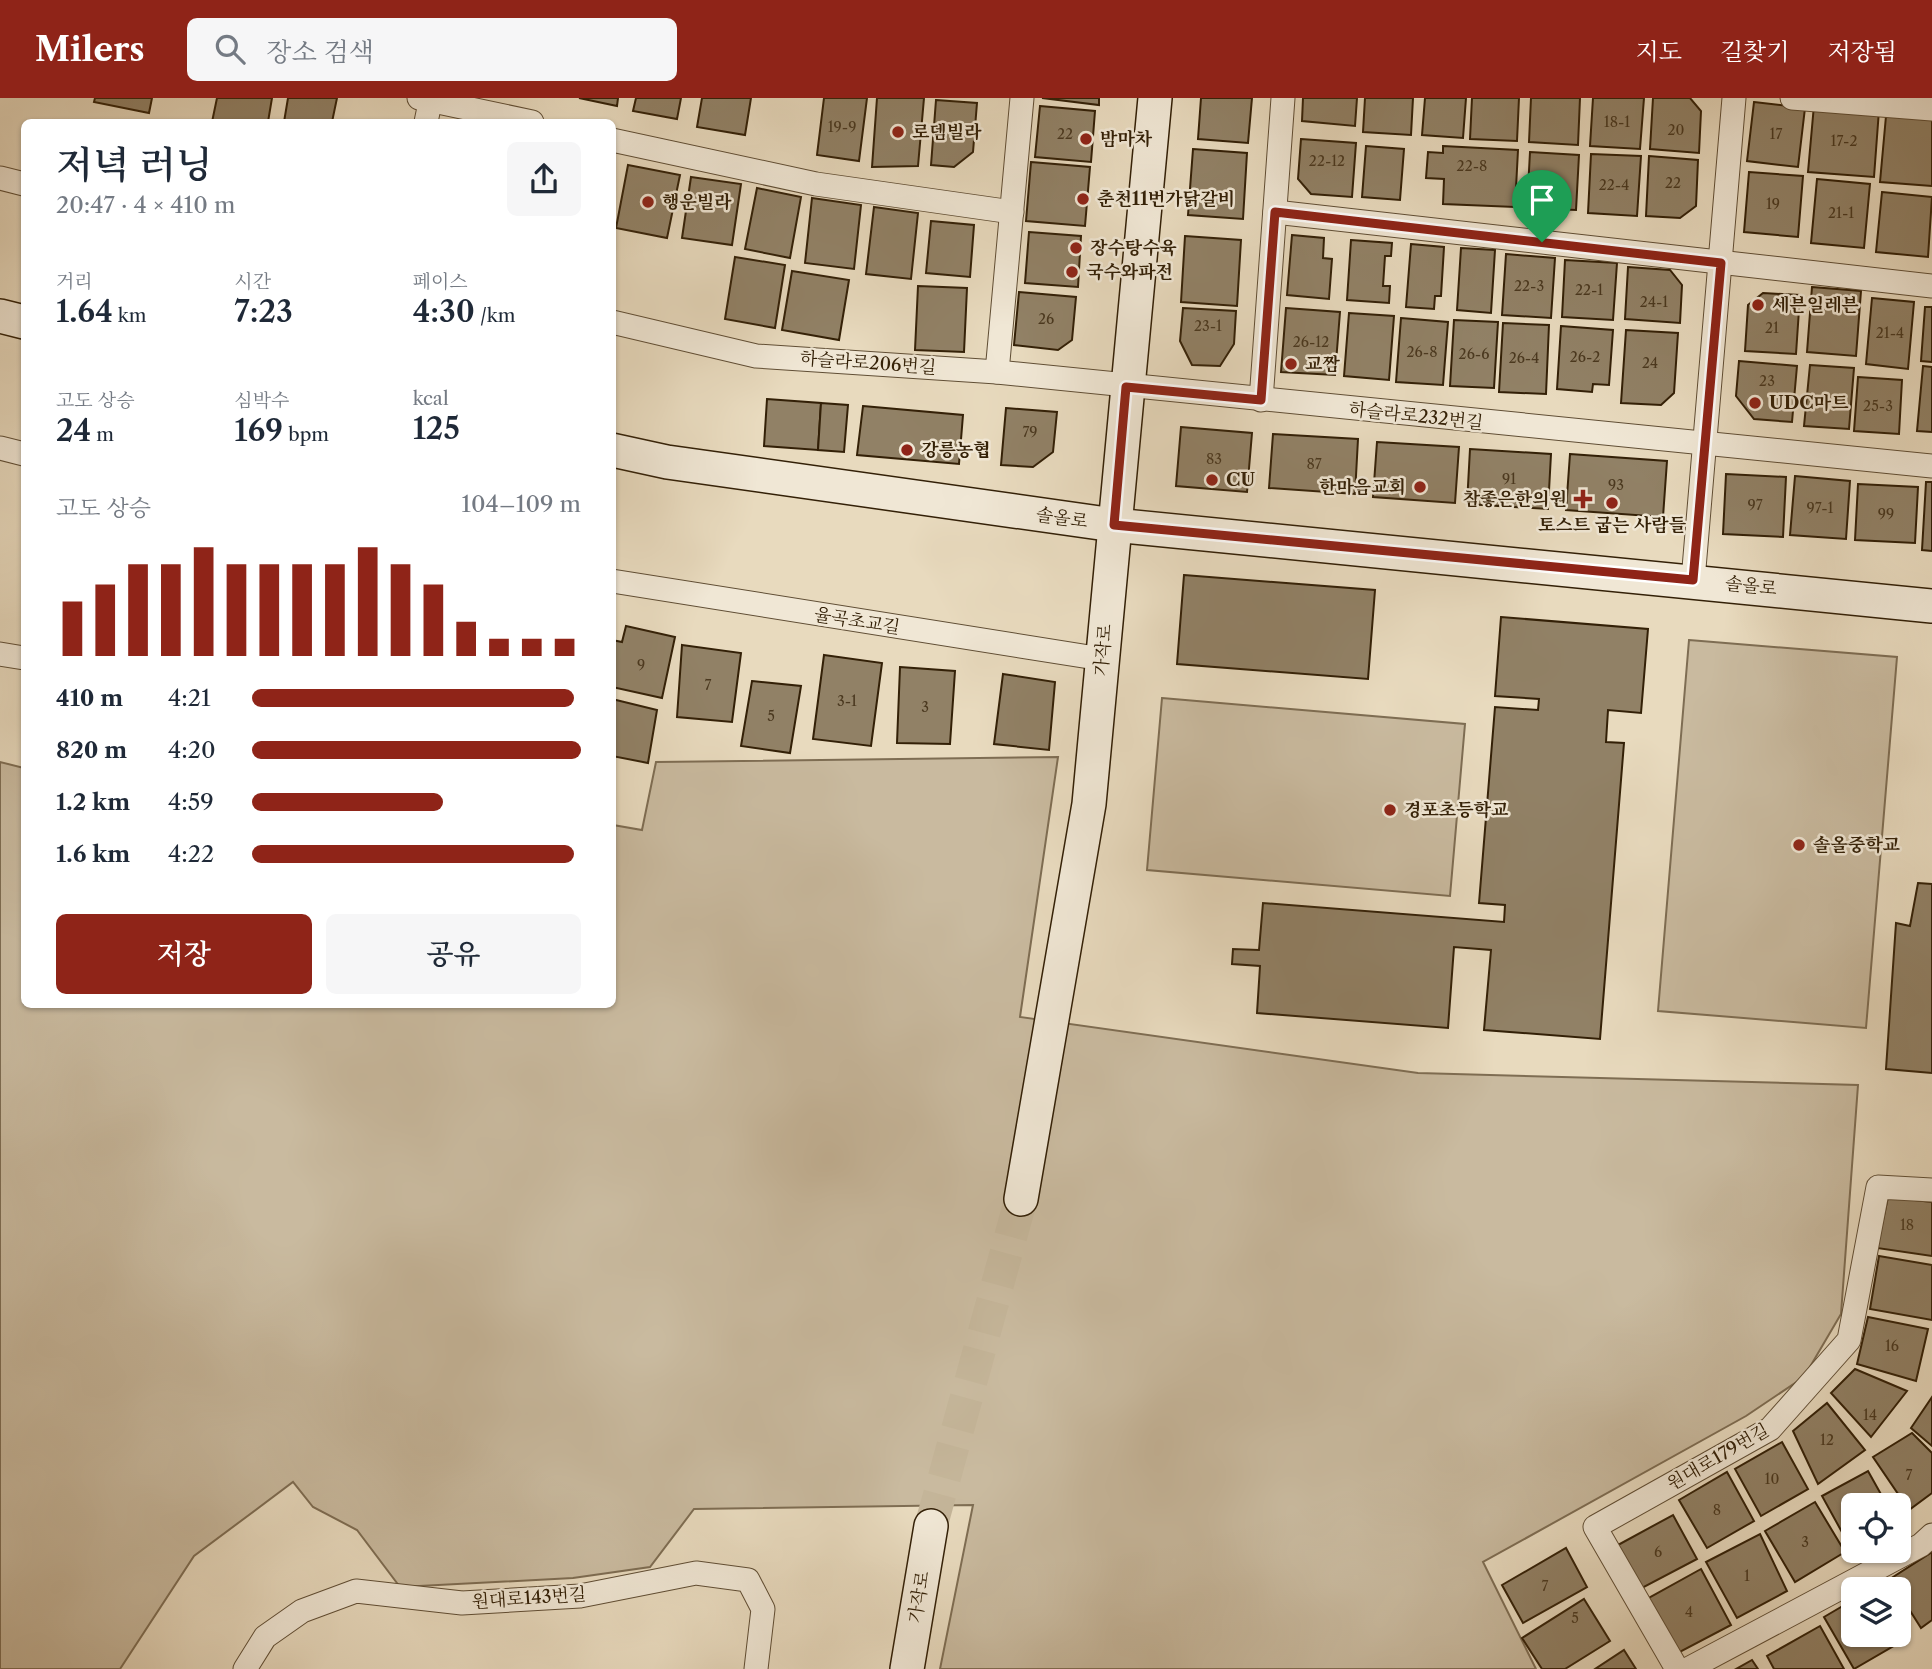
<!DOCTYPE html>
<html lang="ko">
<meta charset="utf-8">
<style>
:root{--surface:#fff;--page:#f6f6f7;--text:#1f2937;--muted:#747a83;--accent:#8f2418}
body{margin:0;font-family:"Libre Caslon Text","Noto Serif KR",serif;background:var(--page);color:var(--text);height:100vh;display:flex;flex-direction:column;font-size:26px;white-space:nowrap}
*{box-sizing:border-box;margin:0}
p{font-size:23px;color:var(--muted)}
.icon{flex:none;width:38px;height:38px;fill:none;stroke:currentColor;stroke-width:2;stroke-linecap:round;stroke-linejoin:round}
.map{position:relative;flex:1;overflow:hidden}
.drawer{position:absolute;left:21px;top:21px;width:595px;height:889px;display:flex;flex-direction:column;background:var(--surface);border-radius:10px;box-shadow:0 2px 5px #0004}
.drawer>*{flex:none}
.tools{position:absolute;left:1841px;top:1395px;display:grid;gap:14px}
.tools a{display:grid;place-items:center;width:70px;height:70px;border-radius:10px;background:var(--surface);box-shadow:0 2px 5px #0004;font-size:35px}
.pin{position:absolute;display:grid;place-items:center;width:60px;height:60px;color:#fff;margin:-72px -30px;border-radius:50% 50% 50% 0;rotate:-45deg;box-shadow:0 0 7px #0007}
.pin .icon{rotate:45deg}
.round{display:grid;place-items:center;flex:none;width:74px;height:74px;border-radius:10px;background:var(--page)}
.headline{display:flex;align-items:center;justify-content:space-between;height:119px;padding:0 35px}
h1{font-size:38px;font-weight:600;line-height:52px}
.figures{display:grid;grid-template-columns:repeat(3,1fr);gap:10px;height:119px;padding:7px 35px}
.figures div{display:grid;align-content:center}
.figures b{font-size:30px;font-weight:600}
.figures small{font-size:19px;font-weight:400}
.figures p{font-size:19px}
.chart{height:196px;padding:14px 35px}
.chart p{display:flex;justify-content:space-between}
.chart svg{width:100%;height:126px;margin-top:7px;stroke:var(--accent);stroke-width:6}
.primary-button{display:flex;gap:14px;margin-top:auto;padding:14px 35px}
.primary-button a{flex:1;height:80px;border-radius:10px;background:var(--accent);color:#fff;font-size:28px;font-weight:600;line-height:80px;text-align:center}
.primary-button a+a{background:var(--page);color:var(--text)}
ul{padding:0 35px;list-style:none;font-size:23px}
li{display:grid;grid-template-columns:112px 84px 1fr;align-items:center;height:52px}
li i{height:18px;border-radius:9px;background:var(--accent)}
header{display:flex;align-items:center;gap:42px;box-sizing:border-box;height:98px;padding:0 35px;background:var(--accent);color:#fff}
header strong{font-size:33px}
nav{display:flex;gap:38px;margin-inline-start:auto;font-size:24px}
.search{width:490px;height:63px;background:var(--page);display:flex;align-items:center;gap:18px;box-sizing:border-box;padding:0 24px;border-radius:10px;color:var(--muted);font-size:26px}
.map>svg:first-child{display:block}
.green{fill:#c9ba9f;stroke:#7e6d53;stroke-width:2}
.building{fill:#918166;stroke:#332007;stroke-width:2}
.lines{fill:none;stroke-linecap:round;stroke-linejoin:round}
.secondary-tunnel{stroke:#c4b599;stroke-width:33;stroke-dasharray:33 17;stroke-linecap:butt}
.street-casing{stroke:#604e35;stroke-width:25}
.secondary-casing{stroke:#332007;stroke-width:36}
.street{stroke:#f0e7d5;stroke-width:23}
.secondary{stroke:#f0e7d5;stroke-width:33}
.route-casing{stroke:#fff;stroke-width:14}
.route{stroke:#8f2418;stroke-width:9}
.poi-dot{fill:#8f2418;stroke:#f0e7d5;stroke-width:2.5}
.labels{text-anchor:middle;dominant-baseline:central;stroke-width:5;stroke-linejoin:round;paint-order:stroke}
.number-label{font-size:14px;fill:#4a381f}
.poi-label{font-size:18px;font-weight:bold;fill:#332007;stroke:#f0e7d5;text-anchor:start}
.street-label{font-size:18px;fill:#332007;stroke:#f0e7d5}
</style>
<header>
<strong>Milers</strong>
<div class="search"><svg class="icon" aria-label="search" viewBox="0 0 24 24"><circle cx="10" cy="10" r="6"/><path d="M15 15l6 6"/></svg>장소 검색</div>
<nav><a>지도</a><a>길찾기</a><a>저장됨</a></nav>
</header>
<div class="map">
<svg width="1932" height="1571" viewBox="0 0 1932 1571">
<rect width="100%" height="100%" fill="#e8dabe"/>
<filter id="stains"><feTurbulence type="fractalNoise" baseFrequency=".00286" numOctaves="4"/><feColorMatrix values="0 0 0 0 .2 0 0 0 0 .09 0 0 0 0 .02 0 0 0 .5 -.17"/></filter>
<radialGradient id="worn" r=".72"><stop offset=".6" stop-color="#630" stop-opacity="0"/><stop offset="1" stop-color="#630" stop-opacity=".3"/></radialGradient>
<g class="green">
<polygon points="1689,542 1897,559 1866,930 1658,913"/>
<polygon points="1162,600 1465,626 1450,798 1147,772"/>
<polygon points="1058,659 1020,919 1418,975 1858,987 1841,1216 1804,1279 1746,1318 1483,1464 1536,1571 940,1571 973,1407 694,1411 650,1469 573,1480 400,1489 357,1432 313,1409 293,1384 194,1458 120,1571 0,1571 0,664 24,670 24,906 612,906 613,727 642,732 656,664"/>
</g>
<g class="building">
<polygon points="95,0 152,0 149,15 94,4"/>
<polygon points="217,0 272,0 268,24 212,24"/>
<polygon points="288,0 337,0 332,24 284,24"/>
<polygon points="579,0 618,0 617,8"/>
<polygon points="636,0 681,0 677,21 633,13"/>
<polygon points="702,0 751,0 745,37 697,29"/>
<polygon points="824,0 867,0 859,63 817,57"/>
<polygon points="877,0 924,0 918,68 872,69"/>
<polygon points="1042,0 1099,0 1099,7"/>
<polygon points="1201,0 1252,0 1248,45 1198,41"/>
<polygon points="1303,0 1357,0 1355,28 1302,23"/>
<polygon points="1365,0 1413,0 1411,37 1363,34"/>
<polygon points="1425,0 1466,0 1463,40 1422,37"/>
<polygon points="1472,0 1519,0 1517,43 1470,41"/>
<polygon points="1531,0 1580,0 1578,47 1529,44"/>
<polygon points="1593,0 1644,0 1640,51 1590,48"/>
<polygon points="1653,0 1690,0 1701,13 1699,55 1650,51"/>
<polygon points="936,2 977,5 973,54 954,69 931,67"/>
<polygon points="1754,4 1805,10 1798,69 1747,63"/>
<polygon points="1814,7 1879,12 1874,79 1808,74"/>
<polygon points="1040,8 1095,13 1091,64 1035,59"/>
<polygon points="1886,18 1932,22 1932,88 1880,84"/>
<polygon points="1301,41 1356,45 1352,99 1311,96 1298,81"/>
<polygon points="1366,48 1404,51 1400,102 1362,99"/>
<polygon points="1443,48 1518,52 1515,109 1443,106 1444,81 1426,80 1428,54 1443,55"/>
<polygon points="1193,51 1247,55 1243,121 1188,117"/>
<polygon points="1530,54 1579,57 1576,112 1527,110"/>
<polygon points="1591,56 1641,58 1637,118 1588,115"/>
<polygon points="1649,58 1698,62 1696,108 1680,120 1646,118"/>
<polygon points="1031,64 1090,69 1085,128 1026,123"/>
<polygon points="628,67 680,77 667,140 616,130"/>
<polygon points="1749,74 1803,78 1798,139 1744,134"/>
<polygon points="691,79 741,86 732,147 682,140"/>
<polygon points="1817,81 1870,86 1864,150 1811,145"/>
<polygon points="757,90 801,99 790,160 745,151"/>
<polygon points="1882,94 1932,99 1928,159 1876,154"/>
<polygon points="812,100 861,107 854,171 805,165"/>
<polygon points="874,109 918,115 911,181 866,176"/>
<polygon points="931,123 974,127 970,179 926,175"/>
<polygon points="1029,134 1081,138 1078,189 1025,185"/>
<polygon points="1292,137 1324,140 1323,160 1332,161 1329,201 1287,197"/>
<polygon points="1185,138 1241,142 1237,208 1181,204"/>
<polygon points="1351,142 1392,145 1391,158 1385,158 1383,188 1390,188 1389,205 1347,202"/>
<polygon points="1411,146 1444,149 1441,198 1435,198 1434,211 1406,209"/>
<polygon points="1461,150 1495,152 1491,215 1457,212"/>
<polygon points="1506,156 1555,160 1551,220 1502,217"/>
<polygon points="735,159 785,167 775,230 725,221"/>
<polygon points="1565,162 1617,165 1613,222 1562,219"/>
<polygon points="1628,169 1670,172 1682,187 1680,225 1625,221"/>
<polygon points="792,173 849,182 839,242 782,232"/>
<polygon points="918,188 967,190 964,254 915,252"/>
<polygon points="1812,189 1861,193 1856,258 1807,254"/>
<polygon points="1019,194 1076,199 1072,242 1058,252 1014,247"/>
<polygon points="1763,195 1800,197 1796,256 1745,253 1748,207"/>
<polygon points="1872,200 1914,204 1908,271 1866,266"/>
<polygon points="1925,209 1932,209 1932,264 1921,263"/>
<polygon points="1183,210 1236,213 1234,246 1220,268 1192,267 1180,243"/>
<polygon points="1286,210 1340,214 1335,277 1281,274"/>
<polygon points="1349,215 1394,218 1389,282 1344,278"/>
<polygon points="1401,220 1448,224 1443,287 1396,284"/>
<polygon points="1454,222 1498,224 1494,290 1450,288"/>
<polygon points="1503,225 1549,227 1546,296 1499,294"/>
<polygon points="1561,228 1613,232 1609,287 1593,286 1592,294 1557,291"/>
<polygon points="1626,232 1678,235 1674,295 1661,307 1621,305"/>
<polygon points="1739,263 1797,268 1792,324 1754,321 1736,298"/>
<polygon points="1810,267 1854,270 1849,331 1804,328"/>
<polygon points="1923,268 1932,269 1932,334 1917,333"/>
<polygon points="1858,279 1902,282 1899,336 1854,333"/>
<polygon points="767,301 821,305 818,352 764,348"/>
<polygon points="821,305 848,307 844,354 818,352"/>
<polygon points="863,308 963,317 959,366 857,357"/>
<polygon points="1006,310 1057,314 1053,354 1033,369 1001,367"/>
<polygon points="1181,329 1252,335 1247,394 1176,388"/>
<polygon points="1273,336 1358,341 1355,396 1269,390"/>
<polygon points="1377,344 1459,349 1455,405 1373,399"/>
<polygon points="1470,351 1551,356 1548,411 1467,406"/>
<polygon points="1570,356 1667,363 1663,419 1566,412"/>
<polygon points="1726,376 1786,379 1783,439 1723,436"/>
<polygon points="1795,378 1850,383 1846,441 1790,437"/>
<polygon points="1926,384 1932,384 1932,453 1922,452"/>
<polygon points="1858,386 1918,389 1915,445 1855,442"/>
<polygon points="1184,477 1375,492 1368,581 1177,566"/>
<polygon points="1501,519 1648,531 1641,615 1608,612 1606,644 1624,645 1600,941 1484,932 1491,852 1454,849 1448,930 1257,915 1260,868 1232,866 1233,851 1259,852 1263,805 1504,824 1505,807 1479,805 1495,609 1538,612 1539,601 1495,598"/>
<polygon points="626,528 675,539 662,600 612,589 612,542 622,544"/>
<polygon points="682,547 741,555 732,624 677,619"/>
<polygon points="824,557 882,565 871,648 813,641"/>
<polygon points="900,569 955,573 950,646 897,645"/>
<polygon points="1003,576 1055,584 1049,652 994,646"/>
<polygon points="752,583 801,588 790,655 741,648"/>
<polygon points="612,601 657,612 648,665 612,658"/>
<polygon points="1918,785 1932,786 1932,975 1886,971 1896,825 1910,828"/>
<polygon points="1888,1099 1932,1104 1932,1158 1877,1150"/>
<polygon points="1879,1158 1932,1167 1932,1222 1870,1211"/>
<polygon points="1868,1219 1928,1231 1916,1283 1857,1266"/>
<polygon points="1855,1271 1907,1293 1871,1339 1831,1295"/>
<polygon points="1932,1299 1932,1348 1911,1330"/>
<polygon points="1827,1305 1865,1352 1818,1386 1793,1333"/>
<polygon points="1912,1335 1932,1355 1932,1395 1909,1412 1873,1359"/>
<polygon points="1782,1344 1808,1391 1761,1418 1735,1371"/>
<polygon points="1868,1373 1887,1407 1853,1407 1853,1442 1848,1445 1822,1398"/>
<polygon points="1727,1374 1754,1423 1707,1450 1679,1402"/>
<polygon points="1815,1404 1845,1454 1795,1484 1765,1433"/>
<polygon points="1673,1417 1697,1461 1642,1490 1618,1447"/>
<polygon points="1760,1436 1787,1493 1737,1520 1706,1464"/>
<polygon points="1566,1450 1587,1489 1523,1525 1502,1487"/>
<polygon points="1932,1454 1932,1522 1921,1530 1890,1481"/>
<polygon points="1701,1471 1731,1527 1676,1556 1647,1501"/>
<polygon points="1584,1501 1610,1543 1565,1571 1542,1571 1522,1540"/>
<polygon points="1853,1502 1853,1536 1899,1536 1899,1520 1909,1539 1854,1571 1824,1519"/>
<polygon points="1820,1528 1844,1571 1774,1571 1767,1558"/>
<polygon points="1624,1552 1636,1571 1595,1571"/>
<polygon points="1752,1562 1758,1571 1736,1571"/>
</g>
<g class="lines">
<polyline class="secondary-tunnel" points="931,1428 1021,1101"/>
<g class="street-casing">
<g id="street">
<polyline points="419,0 532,24"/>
<polyline points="1792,0 1932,11"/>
<polyline points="426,24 431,0"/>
<polyline points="612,42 816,86 1012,114"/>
<polyline points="0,80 24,86"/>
<polyline points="1275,114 1932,188"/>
<polyline points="612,224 756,258 997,274 1932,368"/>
<polyline points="997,274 1022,0"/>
<polyline points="1261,302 1283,0"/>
<polyline points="0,350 24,356"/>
<polyline points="1693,482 1734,0"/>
<polyline points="612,483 1102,561"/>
<polyline points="0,556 24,560"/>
<polyline points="245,1571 265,1539 302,1513 356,1493 462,1505 580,1498 696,1475 748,1482 763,1511 756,1571"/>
<polyline points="1677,1571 1595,1429 1770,1331 1849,1242 1878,1089 1932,1092"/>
<polyline points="1688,1571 1921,1447 1932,1437"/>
</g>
</g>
<g class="secondary-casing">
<g id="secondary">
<polyline points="0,218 24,224"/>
<polyline points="612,352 667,364 1114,427 1932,508"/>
<polyline points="1021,1101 1089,706 1155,0"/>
<polyline points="907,1571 931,1428"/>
</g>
</g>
<use href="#street" class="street"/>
<use href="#secondary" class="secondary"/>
</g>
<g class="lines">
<g class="route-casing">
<polygon id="route" points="1275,114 1721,165 1693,482 1114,427 1126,289 1261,302"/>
</g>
<use href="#route" class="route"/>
</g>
<g class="poi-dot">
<circle cx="898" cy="34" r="7"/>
<circle cx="1086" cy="41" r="7"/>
<circle cx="1083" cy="101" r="7"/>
<circle cx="648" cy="104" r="7"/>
<circle cx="1076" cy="150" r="7"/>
<circle cx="1072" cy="174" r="7"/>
<circle cx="1758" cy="207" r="7"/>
<circle cx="1291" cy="266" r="7"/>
<circle cx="1755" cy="305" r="7"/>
<circle cx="907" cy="352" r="7"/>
<circle cx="1212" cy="382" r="7"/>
<circle cx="1420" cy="389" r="7"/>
<path d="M1579.5 390.5h7v7h7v7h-7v7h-7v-7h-7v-7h7z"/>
<circle cx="1612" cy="405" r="7"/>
<circle cx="1390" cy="712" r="7"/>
<circle cx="1799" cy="747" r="7"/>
</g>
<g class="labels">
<g class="number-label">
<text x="1617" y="24">18-1</text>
<text x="842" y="29">19-9</text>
<text x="1676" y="32">20</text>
<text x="1065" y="36">22</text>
<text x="1776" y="36">17</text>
<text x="1844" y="43">17-2</text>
<text x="1327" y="63">22-12</text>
<text x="1472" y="68">22-8</text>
<text x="1673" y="85">22</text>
<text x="1614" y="87">22-4</text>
<text x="1773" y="106">19</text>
<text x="1841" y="115">21-1</text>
<text x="1529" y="188">22-3</text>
<text x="1589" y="192">22-1</text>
<text x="1654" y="204">24-1</text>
<text x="1046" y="221">26</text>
<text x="1208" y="228">23-1</text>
<text x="1772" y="230">21</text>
<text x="1890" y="235">21-4</text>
<text x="1311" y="244">26-12</text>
<text x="1422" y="254">26-8</text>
<text x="1474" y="256">26-6</text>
<text x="1585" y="259">26-2</text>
<text x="1524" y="260">26-4</text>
<text x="1650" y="265">24</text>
<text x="1767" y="283">23</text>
<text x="1878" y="308">25-3</text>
<text x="1030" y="334">79</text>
<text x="1214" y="361">83</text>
<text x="1314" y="366">87</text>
<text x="1509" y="381">91</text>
<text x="1616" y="387">93</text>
<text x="1755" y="407">97</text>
<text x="1820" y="410">97-1</text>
<text x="1886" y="416">99</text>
<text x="641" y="567">9</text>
<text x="708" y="587">7</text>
<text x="847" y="603">3-1</text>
<text x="925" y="609">3</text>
<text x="771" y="618">5</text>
<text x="1907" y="1127">18</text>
<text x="1892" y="1248">16</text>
<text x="1870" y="1317">14</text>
<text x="1827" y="1342">12</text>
<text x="1909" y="1377">7</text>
<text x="1772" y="1381">10</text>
<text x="1717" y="1412">8</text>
<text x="1805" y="1444">3</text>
<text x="1658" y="1454">6</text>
<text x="1747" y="1478">1</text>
<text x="1545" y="1488">7</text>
<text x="1689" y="1514">4</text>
<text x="1575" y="1520">5</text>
</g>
<g class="poi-label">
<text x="912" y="34">로뎀빌라</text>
<text x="1100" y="41">밤마차</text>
<text x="1097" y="101">춘천11번가닭갈비</text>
<text x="662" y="104">행운빌라</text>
<text x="1090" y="150">장수탕수육</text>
<text x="1086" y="174">국수와파전</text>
<text x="1772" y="207">세븐일레븐</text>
<text x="1305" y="266">교짬</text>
<text x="1769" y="305">UDC마트</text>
<text x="921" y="352">강릉농협</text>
<text x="1226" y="382">CU</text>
<text x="1406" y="389" text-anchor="end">한마음교회</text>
<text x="1567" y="401" text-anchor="end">참좋은한의원</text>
<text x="1612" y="427" text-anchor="middle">토스트 굽는 사람들</text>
<text x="1404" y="712">경포초등학교</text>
<text x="1813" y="747">솔올중학교</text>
</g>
<g class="street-label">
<text transform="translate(868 265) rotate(4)">하슬라로206번길</text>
<text transform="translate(1416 318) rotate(6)">하슬라로232번길</text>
<text transform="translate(1062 420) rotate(8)">솔올로</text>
<text transform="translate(1751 488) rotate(6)">솔올로</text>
<text transform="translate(857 523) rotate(9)">율곡초교길</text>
<text transform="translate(1103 552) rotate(-85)">가작로</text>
<text transform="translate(1718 1359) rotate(-30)">원대로179번길</text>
<text transform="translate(919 1499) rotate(-81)">가작로</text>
<text transform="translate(529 1500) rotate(-4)">원대로143번길</text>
</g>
</g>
<rect width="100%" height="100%" filter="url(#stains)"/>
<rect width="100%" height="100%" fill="url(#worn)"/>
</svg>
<div class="tools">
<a><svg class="icon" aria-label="locate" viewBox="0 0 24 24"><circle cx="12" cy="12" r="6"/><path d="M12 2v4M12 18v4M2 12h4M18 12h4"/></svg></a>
<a><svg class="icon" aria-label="layers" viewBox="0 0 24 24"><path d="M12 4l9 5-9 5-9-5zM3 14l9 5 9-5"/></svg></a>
</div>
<div class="pin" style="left:1542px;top:144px;background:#1e9e55"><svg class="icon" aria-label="arrive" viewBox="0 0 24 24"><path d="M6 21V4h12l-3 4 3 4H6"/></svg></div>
<section class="drawer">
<div class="headline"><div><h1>저녁 러닝</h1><p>20:47 · 4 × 410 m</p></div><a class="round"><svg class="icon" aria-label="share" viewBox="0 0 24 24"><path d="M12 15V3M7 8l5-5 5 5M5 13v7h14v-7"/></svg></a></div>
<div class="figures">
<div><p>거리</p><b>1.64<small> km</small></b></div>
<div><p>시간</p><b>7:23</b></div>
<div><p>페이스</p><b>4:30<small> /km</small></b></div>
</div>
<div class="figures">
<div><p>고도 상승</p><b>24<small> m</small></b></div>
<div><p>심박수</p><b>169<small> bpm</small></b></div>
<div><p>kcal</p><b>125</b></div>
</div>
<div class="chart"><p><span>고도 상승</span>104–109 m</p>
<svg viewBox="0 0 160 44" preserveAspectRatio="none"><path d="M5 44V25M15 44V19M25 44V12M35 44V12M45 44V6M55 44V12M65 44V12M75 44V12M85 44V12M95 44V6M105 44V12M115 44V19M125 44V32M135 44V38M145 44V38M155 44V38"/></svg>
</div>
<ul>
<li><b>410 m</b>4:21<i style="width:98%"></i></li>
<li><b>820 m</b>4:20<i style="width:100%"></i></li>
<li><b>1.2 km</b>4:59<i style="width:58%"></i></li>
<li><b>1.6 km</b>4:22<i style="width:98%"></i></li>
</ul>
<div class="primary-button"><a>저장</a><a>공유</a></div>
</section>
</div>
